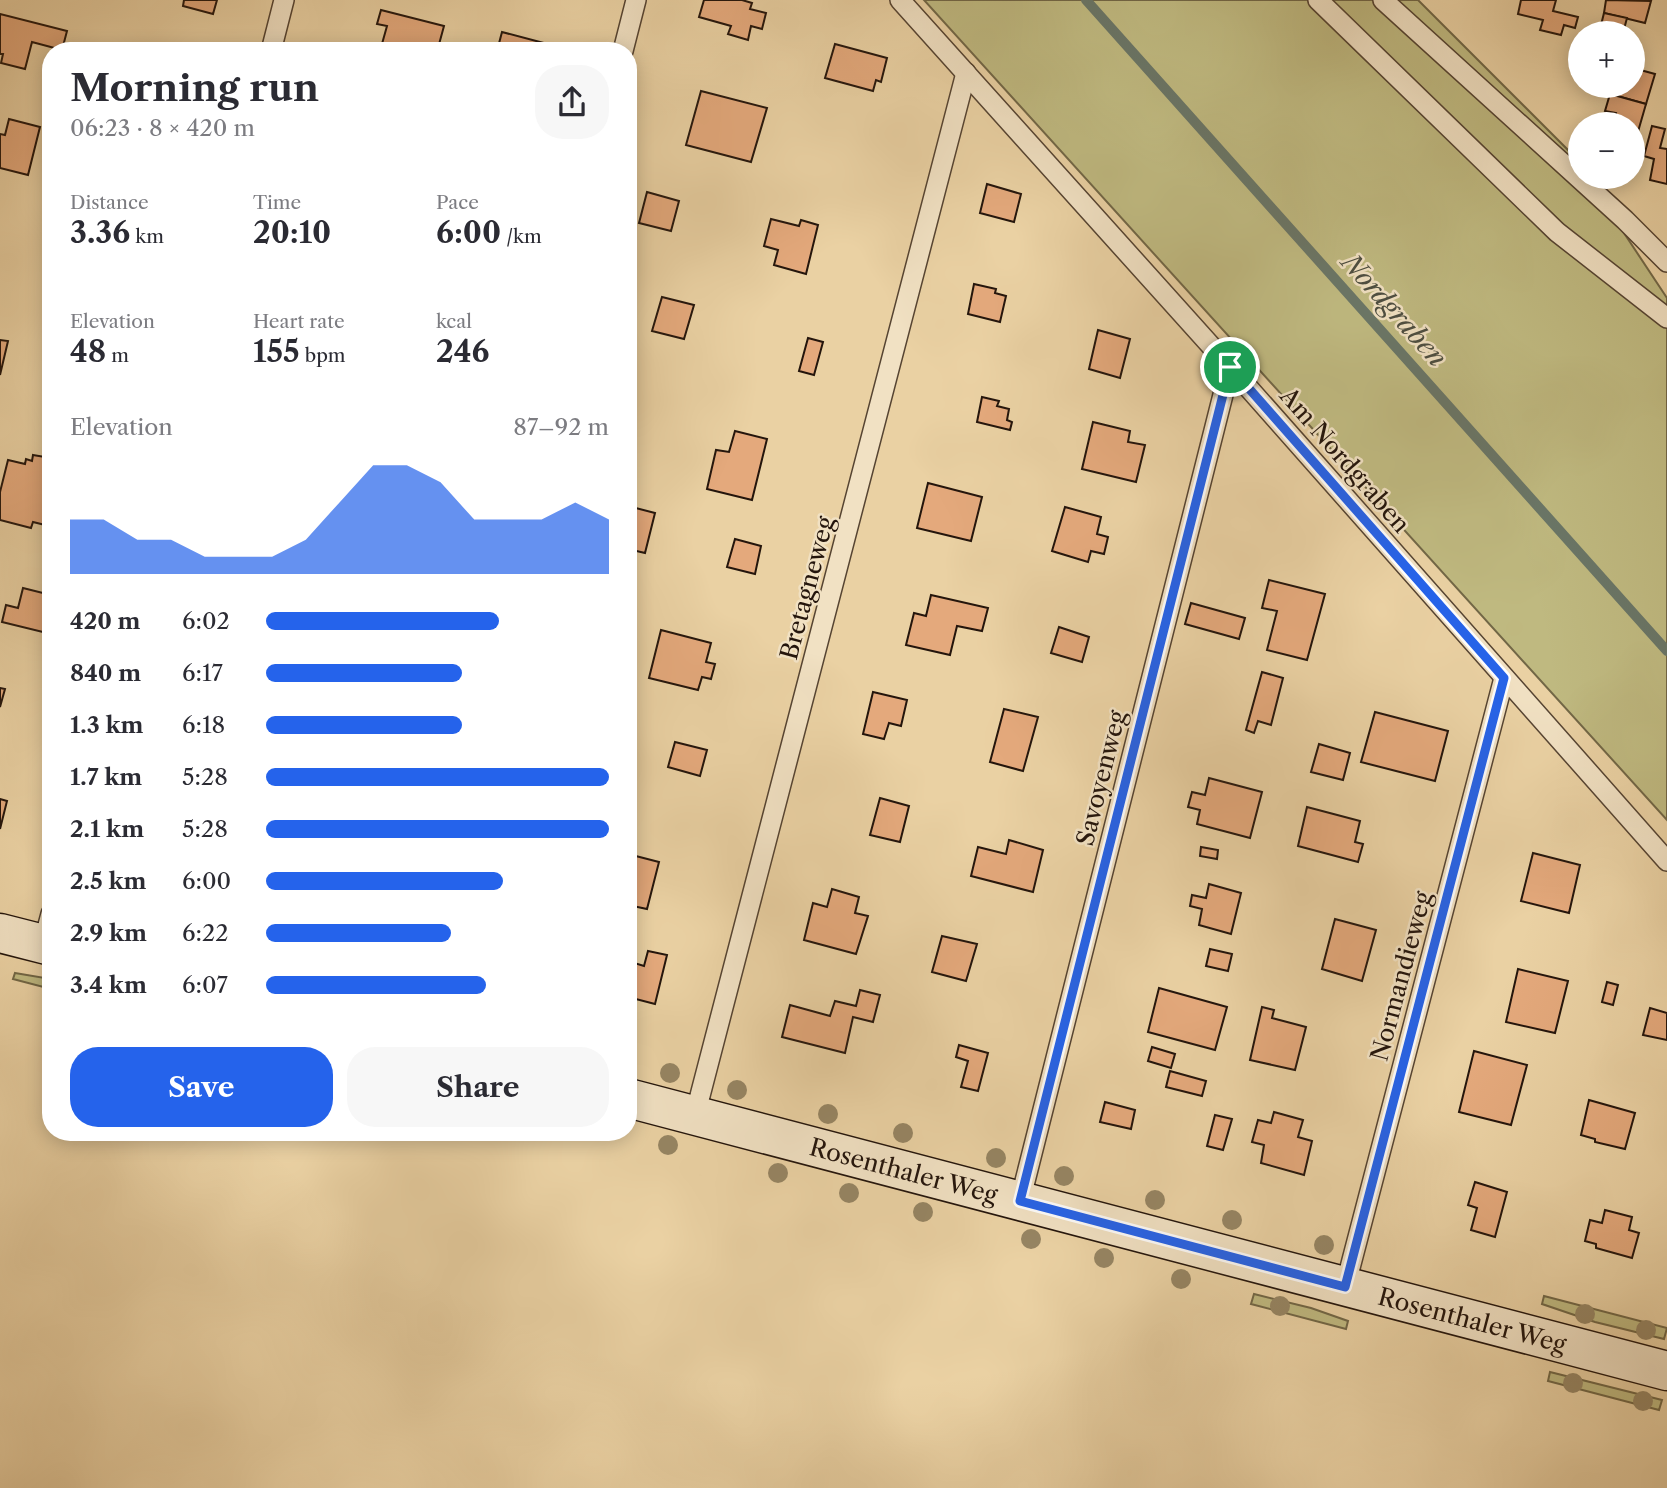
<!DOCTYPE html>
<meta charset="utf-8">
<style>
:root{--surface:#fff;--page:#f7f7f7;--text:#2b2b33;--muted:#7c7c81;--accent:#2563eb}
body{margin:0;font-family:"Libre Caslon Text",serif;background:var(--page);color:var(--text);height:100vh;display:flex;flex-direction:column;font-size:26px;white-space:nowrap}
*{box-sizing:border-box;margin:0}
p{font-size:23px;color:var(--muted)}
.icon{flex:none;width:38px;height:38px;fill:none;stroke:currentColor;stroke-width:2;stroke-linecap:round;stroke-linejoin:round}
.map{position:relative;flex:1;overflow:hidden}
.drawer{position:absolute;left:42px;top:42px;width:595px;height:1099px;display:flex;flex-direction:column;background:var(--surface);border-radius:28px;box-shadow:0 4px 18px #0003}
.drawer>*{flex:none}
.tools{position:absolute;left:1568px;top:21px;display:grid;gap:14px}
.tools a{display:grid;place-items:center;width:77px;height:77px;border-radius:50%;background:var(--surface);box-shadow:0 4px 18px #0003;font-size:35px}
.pin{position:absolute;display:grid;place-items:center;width:60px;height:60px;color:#fff;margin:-30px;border:4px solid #fff;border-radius:50%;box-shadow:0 2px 7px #0007}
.round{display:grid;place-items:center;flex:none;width:74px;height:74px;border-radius:28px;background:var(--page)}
.summary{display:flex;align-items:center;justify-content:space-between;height:119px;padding:0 28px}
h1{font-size:38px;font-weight:800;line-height:52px}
.stats{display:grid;grid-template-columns:repeat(3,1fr);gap:10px;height:119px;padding:7px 28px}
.stats div{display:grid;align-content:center}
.stats b{font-size:30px;font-weight:800}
.stats small{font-size:19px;font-weight:400}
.stats p{font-size:19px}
.chart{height:196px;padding:14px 28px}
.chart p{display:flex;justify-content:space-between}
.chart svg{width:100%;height:126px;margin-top:7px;fill:var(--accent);opacity:.7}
.primary-button{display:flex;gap:14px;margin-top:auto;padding:14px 28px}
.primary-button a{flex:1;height:80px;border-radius:28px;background:var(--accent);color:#fff;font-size:28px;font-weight:800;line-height:80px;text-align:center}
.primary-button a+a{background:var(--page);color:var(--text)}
ul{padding:0 28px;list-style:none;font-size:23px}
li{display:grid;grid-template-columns:112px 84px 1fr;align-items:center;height:52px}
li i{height:18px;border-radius:9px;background:var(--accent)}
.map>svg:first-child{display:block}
.green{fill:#bfb980;stroke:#726746;stroke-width:2}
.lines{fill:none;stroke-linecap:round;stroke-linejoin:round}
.stream{stroke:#6a7667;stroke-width:10}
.building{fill:#e4a97c;stroke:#24150c;stroke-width:2}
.lane-casing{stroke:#564432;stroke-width:22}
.secondary-casing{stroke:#24150c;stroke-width:41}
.lane{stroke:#f1e1c3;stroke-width:19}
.secondary{stroke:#f1e1c3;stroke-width:38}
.tree{fill:#968563}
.route-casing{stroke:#fff;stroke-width:14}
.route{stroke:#2563eb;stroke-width:9}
.labels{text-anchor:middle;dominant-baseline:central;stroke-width:5;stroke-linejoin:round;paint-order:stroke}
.street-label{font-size:24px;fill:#24150c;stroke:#f1e1c3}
.water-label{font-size:26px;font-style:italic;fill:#4d4e41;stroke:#f1e1c3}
</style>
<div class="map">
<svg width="1667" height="1488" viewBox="0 0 1667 1488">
<rect width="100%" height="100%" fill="#ead1a3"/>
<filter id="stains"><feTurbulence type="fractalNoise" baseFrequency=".00286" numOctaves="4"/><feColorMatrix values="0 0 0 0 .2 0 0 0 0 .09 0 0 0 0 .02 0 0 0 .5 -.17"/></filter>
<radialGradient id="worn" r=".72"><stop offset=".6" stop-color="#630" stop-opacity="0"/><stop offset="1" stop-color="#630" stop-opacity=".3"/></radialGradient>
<g class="green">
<polygon points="924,0 1418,0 1571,153 1667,298 1667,820"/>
<polygon points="15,973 51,979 51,989 13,979"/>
<polygon points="1254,1294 1311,1308 1348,1321 1346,1329 1251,1304"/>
<polygon points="1544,1296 1667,1328 1664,1339 1595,1322 1542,1304"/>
<polygon points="1550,1372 1662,1400 1659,1410 1548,1381"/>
</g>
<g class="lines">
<polyline class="stream" points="1086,0 1667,651"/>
</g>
<g class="building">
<polygon points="184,0 217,0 213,14 183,6"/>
<polygon points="704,0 742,0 752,3 750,9 766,13 762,29 751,26 748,40 728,34 731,26 699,17"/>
<polygon points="1521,0 1556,0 1553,11 1578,17 1575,28 1564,25 1561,35 1540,30 1543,20 1518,14"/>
<polygon points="1606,0 1651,1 1645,23 1604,13"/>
<polygon points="381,10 444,26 438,48 424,44 422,51 380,51 387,26 377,24"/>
<polygon points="1604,13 1627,18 1623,33 1599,33"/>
<polygon points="0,14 67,31 62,50 32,42 25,69 1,63 3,54 0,54"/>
<polygon points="502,32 555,46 553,51 497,51"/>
<polygon points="835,44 887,58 881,82 876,80 873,91 825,78"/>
<polygon points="1633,68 1655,74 1646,104 1610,94 1613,86 1633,86"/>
<polygon points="701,91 767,108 751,162 686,145"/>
<polygon points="1610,94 1646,104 1635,142 1633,141 1633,124 1613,124 1616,113 1605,111"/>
<polygon points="9,119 40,127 28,175 0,168 0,134 5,135"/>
<polygon points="1652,126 1665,129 1660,148 1667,149 1667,184 1650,180 1654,159 1644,156"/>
<polygon points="987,184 1021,194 1014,222 980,213"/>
<polygon points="647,192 679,201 671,231 639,223"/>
<polygon points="771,219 799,226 801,220 818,225 806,274 774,265 778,250 764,246"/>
<polygon points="974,284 996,289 995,293 1006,296 1000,322 968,314"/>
<polygon points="662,297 694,305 684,339 652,331"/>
<polygon points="1098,330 1130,339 1120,378 1089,369"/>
<polygon points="808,338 823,342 814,375 799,371"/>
<polygon points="0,340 8,341 0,375"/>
<polygon points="982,397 999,401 997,406 1009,409 1007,420 1012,422 1010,430 977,422"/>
<polygon points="1093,422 1130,431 1128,442 1145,445 1136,482 1082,469"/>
<polygon points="735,431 767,439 752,500 707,489 716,450 729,452"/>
<polygon points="33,455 51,458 47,475 51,476 49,526 33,522 31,528 0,520 0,492 8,460 25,464 26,459 32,461"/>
<polygon points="928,483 982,497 971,541 917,528"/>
<polygon points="628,506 655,513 645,553 628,549"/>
<polygon points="1065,507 1101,517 1097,534 1108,537 1104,554 1091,551 1088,562 1052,551"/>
<polygon points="735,539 761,546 755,574 727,567"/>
<polygon points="1269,580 1325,594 1307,660 1267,650 1277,611 1262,608"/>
<polygon points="23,588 51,595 51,634 2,622 6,605 18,608"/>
<polygon points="931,595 988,608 982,631 957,626 950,655 906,645 914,613 926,616"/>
<polygon points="1191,603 1245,618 1239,639 1185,624"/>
<polygon points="1059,627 1089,637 1082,662 1051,653"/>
<polygon points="661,630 711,643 706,662 715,664 711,679 702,677 698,690 649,678"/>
<polygon points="1262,672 1283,678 1271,725 1258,721 1254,733 1246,730"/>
<polygon points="0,688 5,689 0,707"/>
<polygon points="873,692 907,700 901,726 889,723 884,739 863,734"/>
<polygon points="1004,709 1038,717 1023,771 990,762"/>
<polygon points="1375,712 1448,731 1435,781 1361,762"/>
<polygon points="675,742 707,750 700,776 668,767"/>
<polygon points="1319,744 1350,753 1343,780 1311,772"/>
<polygon points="1209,778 1262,792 1250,838 1197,824 1200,810 1188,807 1192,792 1205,795"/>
<polygon points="880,798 909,806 900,842 870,835"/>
<polygon points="0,799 7,801 0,829"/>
<polygon points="1307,807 1360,821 1355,842 1363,844 1358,862 1298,846"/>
<polygon points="1009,840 1043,850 1033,892 971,876 978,847 1006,854"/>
<polygon points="1201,847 1218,850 1217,859 1200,856"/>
<polygon points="1533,853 1580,865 1569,913 1521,901"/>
<polygon points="628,854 659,862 647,909 628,905"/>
<polygon points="1209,884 1241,893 1231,934 1199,925 1202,909 1190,906 1192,895 1206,898"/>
<polygon points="832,889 859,897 855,913 868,916 856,954 804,940 813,903 827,907"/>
<polygon points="1335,919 1376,930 1362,981 1322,969"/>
<polygon points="942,936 977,944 966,981 932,972"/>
<polygon points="1210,949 1232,954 1228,971 1206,966"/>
<polygon points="648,951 667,955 655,1004 628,997 628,961 644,966"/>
<polygon points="1518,969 1568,981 1555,1033 1506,1022"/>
<polygon points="1607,982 1618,985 1613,1005 1602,1002"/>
<polygon points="1159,988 1227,1007 1215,1050 1148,1032"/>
<polygon points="860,990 880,995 873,1022 853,1017 845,1053 782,1037 790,1005 830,1016 835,1001 856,1006"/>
<polygon points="1262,1007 1274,1010 1272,1018 1306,1027 1295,1070 1250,1060"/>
<polygon points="1650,1008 1667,1013 1667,1040 1643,1035"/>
<polygon points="959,1045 988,1053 978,1091 961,1087 968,1061 956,1057"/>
<polygon points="1152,1047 1175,1054 1171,1068 1148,1061"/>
<polygon points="1474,1051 1527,1065 1511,1125 1459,1112"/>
<polygon points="1170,1071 1206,1081 1202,1096 1166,1087"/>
<polygon points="1589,1100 1635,1113 1625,1149 1595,1142 1595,1139 1581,1135"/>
<polygon points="1105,1102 1135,1110 1131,1129 1100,1122"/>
<polygon points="1274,1112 1303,1120 1298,1137 1312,1141 1304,1175 1261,1163 1264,1145 1252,1142 1258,1120 1271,1123"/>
<polygon points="1215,1115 1232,1119 1223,1150 1207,1146"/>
<polygon points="1475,1182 1507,1192 1495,1237 1471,1230 1477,1208 1468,1205"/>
<polygon points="1605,1210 1632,1217 1629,1230 1639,1233 1632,1258 1596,1248 1596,1244 1585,1241 1590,1220 1602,1223"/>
</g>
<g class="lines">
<g class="lane-casing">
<g id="lane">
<polyline points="900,0 1230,367 1667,861"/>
<polyline points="1318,0 1557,232 1667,318"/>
<polyline points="1383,0 1625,220 1667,262"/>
<polyline points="271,51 284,0"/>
<polyline points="623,51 636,0"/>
<polyline points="43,944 51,914"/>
<polyline points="695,1115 966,73"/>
<polyline points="1020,1201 1230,367"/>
<polyline points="1345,1287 1504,678"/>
</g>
</g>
<g class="secondary-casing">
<g id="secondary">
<polyline points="0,933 51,946"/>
<path id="s1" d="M 628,1098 L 1667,1371"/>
</g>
</g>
<use href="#lane" class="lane"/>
<use href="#secondary" class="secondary"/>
</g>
<g class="tree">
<circle cx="670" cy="1073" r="10"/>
<circle cx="737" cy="1090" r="10"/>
<circle cx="828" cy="1114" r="10"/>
<circle cx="903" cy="1133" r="10"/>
<circle cx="668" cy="1145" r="10"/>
<circle cx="996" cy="1158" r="10"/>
<circle cx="778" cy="1173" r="10"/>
<circle cx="1064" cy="1176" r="10"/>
<circle cx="849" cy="1193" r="10"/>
<circle cx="1155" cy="1200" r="10"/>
<circle cx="923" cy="1212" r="10"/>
<circle cx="1232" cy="1220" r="10"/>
<circle cx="1031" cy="1239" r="10"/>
<circle cx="1324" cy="1245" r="10"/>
<circle cx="1104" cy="1258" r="10"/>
<circle cx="1181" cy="1279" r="10"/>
<circle cx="1280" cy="1306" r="10"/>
<circle cx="1585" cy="1314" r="10"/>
<circle cx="1646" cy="1330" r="10"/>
<circle cx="1573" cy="1383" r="10"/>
<circle cx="1643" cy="1401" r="10"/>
</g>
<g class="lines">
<g class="route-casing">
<polygon id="route" points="1230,367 1504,678 1345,1287 1020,1201"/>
</g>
<use href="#route" class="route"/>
</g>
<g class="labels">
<g class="street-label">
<text transform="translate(1345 460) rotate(49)">Am Nordgraben</text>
<text transform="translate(807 588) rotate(-75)">Bretagneweg</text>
<text transform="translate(1101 778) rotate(-76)">Savoyenweg</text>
<text transform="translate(1401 976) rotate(-75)">Normandieweg</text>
<text stroke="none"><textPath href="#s1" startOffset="285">Rosenthaler Weg</textPath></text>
<text stroke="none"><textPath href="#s1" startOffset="873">Rosenthaler Weg</textPath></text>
</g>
<g class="water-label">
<text transform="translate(1394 310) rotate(48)">Nordgraben</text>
</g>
</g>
<rect width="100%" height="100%" filter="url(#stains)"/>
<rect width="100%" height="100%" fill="url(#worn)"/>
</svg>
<div class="tools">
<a>+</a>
<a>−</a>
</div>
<div class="pin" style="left:1230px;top:367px;background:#1e9e55"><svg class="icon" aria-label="arrive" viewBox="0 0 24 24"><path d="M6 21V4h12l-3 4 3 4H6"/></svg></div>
<section class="drawer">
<div class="summary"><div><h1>Morning run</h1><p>06:23 · 8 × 420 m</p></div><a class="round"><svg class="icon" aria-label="share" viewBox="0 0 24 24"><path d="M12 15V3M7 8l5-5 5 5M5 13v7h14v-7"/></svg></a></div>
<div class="stats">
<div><p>Distance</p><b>3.36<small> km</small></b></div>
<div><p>Time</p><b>20:10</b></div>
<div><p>Pace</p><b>6:00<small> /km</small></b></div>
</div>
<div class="stats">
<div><p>Elevation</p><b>48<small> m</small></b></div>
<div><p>Heart rate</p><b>155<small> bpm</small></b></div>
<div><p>kcal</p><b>246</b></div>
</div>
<div class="chart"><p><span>Elevation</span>87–92 m</p>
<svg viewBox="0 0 160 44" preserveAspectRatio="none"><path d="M0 44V25L10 25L20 32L30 32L40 38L50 38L60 38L70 32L80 19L90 6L100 6L110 12L120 25L130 25L140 25L150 19L160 25V44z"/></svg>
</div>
<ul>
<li><b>420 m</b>6:02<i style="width:68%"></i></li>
<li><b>840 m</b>6:17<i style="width:57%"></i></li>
<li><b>1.3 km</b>6:18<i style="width:57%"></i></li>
<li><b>1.7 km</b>5:28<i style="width:100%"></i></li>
<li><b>2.1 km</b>5:28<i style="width:100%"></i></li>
<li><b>2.5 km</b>6:00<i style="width:69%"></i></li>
<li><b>2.9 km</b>6:22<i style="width:54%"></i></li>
<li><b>3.4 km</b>6:07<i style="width:64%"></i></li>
</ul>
<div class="primary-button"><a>Save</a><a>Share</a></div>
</section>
</div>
